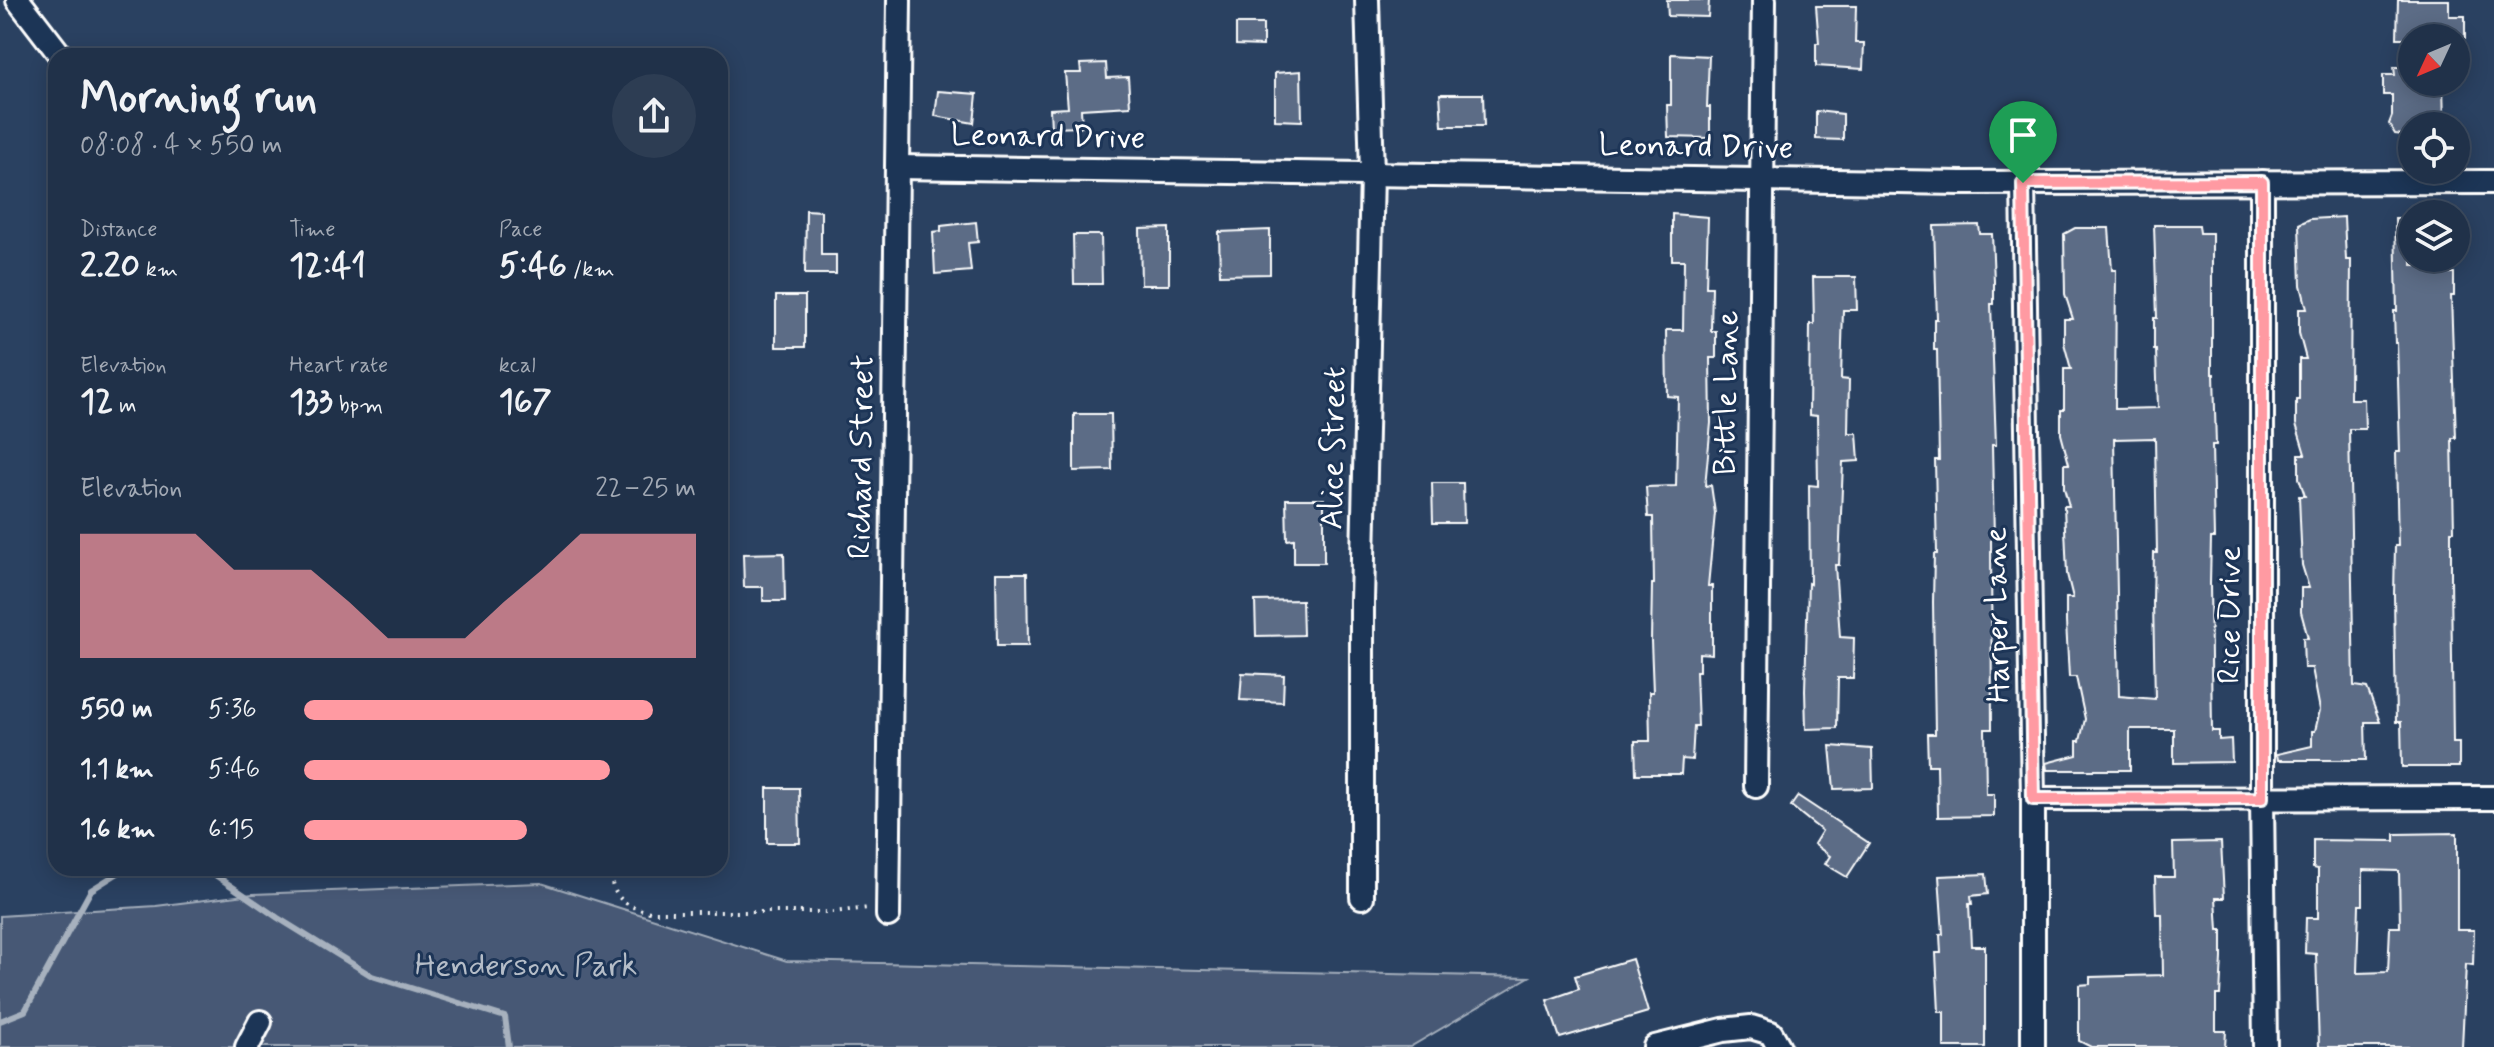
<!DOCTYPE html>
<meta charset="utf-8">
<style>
:root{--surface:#203149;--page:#2d3d53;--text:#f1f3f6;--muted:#a2a9b4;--line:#3d4c61;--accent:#ff9aa2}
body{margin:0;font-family:Mynerve,sans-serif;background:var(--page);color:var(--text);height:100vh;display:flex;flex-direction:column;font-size:30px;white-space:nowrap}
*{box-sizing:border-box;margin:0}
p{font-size:26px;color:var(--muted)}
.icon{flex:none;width:44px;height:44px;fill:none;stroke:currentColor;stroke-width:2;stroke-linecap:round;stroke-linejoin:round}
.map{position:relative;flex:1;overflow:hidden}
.sheet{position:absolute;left:48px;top:48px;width:680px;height:828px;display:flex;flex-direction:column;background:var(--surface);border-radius:24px;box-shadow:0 4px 20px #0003,0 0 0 2px var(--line)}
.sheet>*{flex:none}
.needle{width:52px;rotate:226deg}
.tools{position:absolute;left:2398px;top:24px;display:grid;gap:16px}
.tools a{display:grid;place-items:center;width:72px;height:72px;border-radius:50%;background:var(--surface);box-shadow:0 4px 20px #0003,0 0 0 2px var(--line);font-size:40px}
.pin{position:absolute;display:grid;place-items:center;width:68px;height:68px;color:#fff;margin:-82px -34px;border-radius:50% 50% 50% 0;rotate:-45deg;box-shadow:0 0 8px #0007}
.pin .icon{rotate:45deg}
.round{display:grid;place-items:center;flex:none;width:84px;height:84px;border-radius:42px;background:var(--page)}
.overview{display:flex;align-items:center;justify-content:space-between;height:136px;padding:0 32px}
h1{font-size:44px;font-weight:700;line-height:60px}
.figures{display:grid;grid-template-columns:repeat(3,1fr);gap:12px;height:136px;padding:8px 32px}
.figures div{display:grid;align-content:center}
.figures b{font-size:34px;font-weight:700}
.figures small{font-size:22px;font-weight:400}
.figures p{font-size:22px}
.chart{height:224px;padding:16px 32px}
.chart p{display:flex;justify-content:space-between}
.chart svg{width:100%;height:144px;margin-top:8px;fill:var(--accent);opacity:.7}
ul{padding:0 32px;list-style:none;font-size:26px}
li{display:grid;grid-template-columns:128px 96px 1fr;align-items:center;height:60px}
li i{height:20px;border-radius:10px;background:var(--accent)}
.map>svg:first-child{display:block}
.green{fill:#465975;stroke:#a2acba;stroke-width:2}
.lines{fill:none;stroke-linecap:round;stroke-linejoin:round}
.stream{stroke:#a7b1be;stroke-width:6}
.building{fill:#5b6c86;stroke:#fff;stroke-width:2;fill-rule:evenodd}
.minor-casing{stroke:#fff;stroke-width:28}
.path{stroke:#fff;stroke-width:4;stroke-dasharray:2 6;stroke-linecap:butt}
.minor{stroke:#1d3557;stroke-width:22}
.route-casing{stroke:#fff;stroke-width:16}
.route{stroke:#ff9aa2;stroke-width:10}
.labels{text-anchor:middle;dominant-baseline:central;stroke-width:6;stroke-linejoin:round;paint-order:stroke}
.street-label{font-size:32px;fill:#fff;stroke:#1d3557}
.park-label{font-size:32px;fill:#b5bdc8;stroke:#1d3557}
</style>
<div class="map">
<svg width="2494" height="1047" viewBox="0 0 2494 1047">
<rect width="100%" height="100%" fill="#2a4161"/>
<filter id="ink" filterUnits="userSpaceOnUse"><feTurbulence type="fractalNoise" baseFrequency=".0125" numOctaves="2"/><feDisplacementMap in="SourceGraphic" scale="16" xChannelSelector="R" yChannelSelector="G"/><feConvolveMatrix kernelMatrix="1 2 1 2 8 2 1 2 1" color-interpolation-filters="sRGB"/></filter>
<g filter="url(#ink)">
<polygon class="green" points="541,883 787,961 1529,977 1410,1047 0,1047 0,916 156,906 253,894"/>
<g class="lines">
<g class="stream">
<polyline points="205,868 278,918 372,976 505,1017 509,1047"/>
<polyline points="0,1021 25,1011 91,890 126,868"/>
</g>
</g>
<g class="building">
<polygon points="1667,0 1709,0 1708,17 1668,16"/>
<polygon points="2398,0 2449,0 2449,16 2465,16 2465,38 2397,38"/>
<polygon points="1816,6 1856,6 1855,43 1864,43 1863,69 1816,66 1816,43 1819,43"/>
<polygon points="1236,24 1263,24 1263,46 1236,45"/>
<polygon points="1671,54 1709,56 1707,107 1710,107 1710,138 1668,137 1667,105 1671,105"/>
<polygon points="1106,63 1107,78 1128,77 1130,106 1081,109 1082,127 1051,128 1050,109 1068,108 1065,73 1081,73 1080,64"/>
<polygon points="2394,67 2412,67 2412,82 2443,82 2444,126 2412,126 2412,136 2395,134 2389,124 2392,116 2392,95 2383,95 2383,75 2395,75"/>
<polygon points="1301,71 1302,121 1275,120 1275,73"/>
<polygon points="938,91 977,94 974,123 935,116"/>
<polygon points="1440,94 1483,94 1484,126 1442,126"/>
<polygon points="1816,111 1843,114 1843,140 1816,139"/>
<polygon points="806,210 821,211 821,255 836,255 836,274 805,274"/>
<polygon points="1672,214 1708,217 1706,287 1712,287 1711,331 1716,331 1716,358 1710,358 1711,423 1705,486 1711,485 1715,513 1708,586 1712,586 1712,654 1699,653 1699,671 1696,671 1698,726 1694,726 1692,760 1682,759 1681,774 1636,774 1635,741 1650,741 1649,692 1653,692 1651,641 1652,584 1654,584 1653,517 1648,517 1646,487 1676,486 1678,397 1667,396 1666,330 1683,330 1684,260 1672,260"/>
<polygon points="2344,217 2346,260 2351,260 2350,399 2364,399 2365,429 2349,429 2354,686 2367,688 2380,722 2365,722 2366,760 2278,760 2277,754 2312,746 2312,731 2315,731 2320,710 2312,668 2304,668 2303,638 2308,638 2301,612 2301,588 2309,588 2302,565 2300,520 2299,496 2305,496 2299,478 2299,454 2305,454 2296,424 2296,400 2299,400 2299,359 2306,359 2299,333 2299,309 2307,309 2301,285 2299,224 2310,219"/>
<polygon points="2395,218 2412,218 2412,265 2442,265 2442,273 2454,273 2454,296 2451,296 2456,438 2452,438 2454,531 2451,531 2451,577 2453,743 2459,743 2459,767 2402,767 2401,722 2396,722 2394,595 2395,546 2398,546 2396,452 2400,452 2397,343 2395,343 2394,311 2397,311"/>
<polygon points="976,222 978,242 968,243 971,271 935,274 933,232 941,231 941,226"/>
<polygon points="1979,225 1980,234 1992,234 1994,281 1994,304 1991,304 1996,445 1992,445 1994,538 1991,538 1992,729 1985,729 1986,794 1994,794 1994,816 1938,817 1937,765 1928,765 1927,734 1935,734 1933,602 1934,554 1937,554 1935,460 1939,460 1937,350 1934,350 1934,319 1937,319 1934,226"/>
<path d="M 2154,225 L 2199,225 L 2200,233 L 2212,233 L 2212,374 L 2214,374 L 2216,445 L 2212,445 L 2214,538 L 2211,538 L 2210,584 L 2212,731 L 2219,731 L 2219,740 L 2231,739 L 2232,762 L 2174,763 L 2174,729 L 2130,729 L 2130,770 L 2047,770 L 2046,763 L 2077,755 L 2077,741 L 2080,741 L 2085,719 L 2076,677 L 2069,677 L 2066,622 L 2066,598 L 2073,598 L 2067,574 L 2064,506 L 2069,506 L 2064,488 L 2064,464 L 2069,464 L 2061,434 L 2061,410 L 2064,410 L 2064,369 L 2071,369 L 2064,343 L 2064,319 L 2073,319 L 2065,294 L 2064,234 L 2075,228 L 2109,228 L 2112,270 L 2116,270 L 2115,409 L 2158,408 L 2156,350 L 2154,350 L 2154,318 L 2157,318 ZM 2155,438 L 2157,553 L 2154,553 L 2153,602 L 2155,699 L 2119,696 L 2114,439 Z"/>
<polygon points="1169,228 1169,285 1141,285 1140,229"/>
<polygon points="1270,230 1270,274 1220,275 1219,232"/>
<polygon points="1073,235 1101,235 1102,284 1074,284"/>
<polygon points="1813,277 1856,277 1857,310 1843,310 1841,379 1849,380 1848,433 1857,433 1859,461 1843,462 1839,565 1835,565 1840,637 1854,638 1853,678 1838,678 1837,728 1806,729 1805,690 1808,583 1810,584 1809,485 1818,486 1817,416 1809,415 1810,324 1814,324"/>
<rect x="776" y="296" width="29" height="51"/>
<polygon points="1074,414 1111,414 1112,470 1074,471"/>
<polygon points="1432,483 1463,483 1464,523 1433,523"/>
<polygon points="1286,499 1324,499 1324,563 1294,563 1294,539 1287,540"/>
<polygon points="784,553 785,601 763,601 763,587 744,587 743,554"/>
<polygon points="996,573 1027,573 1028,646 997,646"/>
<polygon points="1302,600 1303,635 1256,636 1255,601"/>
<polygon points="1242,673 1284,675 1283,702 1240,700"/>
<polygon points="1830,746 1872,749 1873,788 1834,789"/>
<polygon points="767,788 799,788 800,843 767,843"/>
<polygon points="1798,796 1869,843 1847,877 1825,864 1830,856 1814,844 1822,831 1791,806"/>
<path d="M 2457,833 L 2457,930 L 2474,930 L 2473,965 L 2466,964 L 2462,1047 L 2319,1047 L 2316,954 L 2305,953 L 2306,918 L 2318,918 L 2318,869 L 2313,868 L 2313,840 L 2395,841 L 2395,834 ZM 2363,870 L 2399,871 L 2400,927 L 2390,927 L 2388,972 L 2357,973 L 2359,905 L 2363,905 Z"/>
<polygon points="2221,842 2224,898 2216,898 2218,930 2222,930 2222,958 2220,995 2216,995 2216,1031 2226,1031 2225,1047 2091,1047 2079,1041 2079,985 2090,984 2090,977 2163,975 2162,914 2156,914 2155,877 2174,877 2173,843"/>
<polygon points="1986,874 1988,894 1971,896 1972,904 1969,904 1971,946 1985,946 1985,1047 1944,1047 1944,1012 1939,1012 1936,953 1941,953 1940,935 1943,934 1939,876"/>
<polygon points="1632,959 1648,1012 1560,1038 1547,1000 1579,989 1575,976"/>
</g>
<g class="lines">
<g class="minor-casing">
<g id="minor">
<polyline points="18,0 61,56"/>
<polyline points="898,167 1962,183 2494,182"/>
<polyline points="2262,182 2262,798 2265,1047"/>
<polyline points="2023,183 2033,799 2033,1047"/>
<polyline points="1756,786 1764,0"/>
<polyline points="2033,799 2494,798"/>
<polyline points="1362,897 1362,601 1372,174 1367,0"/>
<polyline points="888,915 899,0"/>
<polyline points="247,1047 260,1022"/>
<polyline points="1655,1047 1723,1030 1751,1027 1771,1033 1779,1047"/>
</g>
</g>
<path class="path" d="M 609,868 C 612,897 623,906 650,912 L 833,912 L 869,908"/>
<use href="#minor" class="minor"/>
</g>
</g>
<g class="lines" filter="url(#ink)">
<g class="route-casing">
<polygon id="route" points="2262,182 2262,798 2033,799 2023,183"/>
</g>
<use href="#route" class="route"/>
</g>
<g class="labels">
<g class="street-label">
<text transform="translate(1048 137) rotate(1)">Leonard Drive</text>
<text transform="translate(1696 147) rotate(1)">Leonard Drive</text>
<text transform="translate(1727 393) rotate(-89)">Bittle Lane</text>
<text transform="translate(1334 448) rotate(-89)">Alice Street</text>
<text transform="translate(862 457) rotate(-89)">Richard Street</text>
<text transform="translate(1998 615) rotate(-91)">Harper Lane</text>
<text transform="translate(2230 615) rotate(-90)">Rice Drive</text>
</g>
<g class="park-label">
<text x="526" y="966">Henderson Park</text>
</g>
</g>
</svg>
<div class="tools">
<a><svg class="needle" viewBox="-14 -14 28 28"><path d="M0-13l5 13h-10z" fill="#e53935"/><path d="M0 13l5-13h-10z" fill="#a2a9b4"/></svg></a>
<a><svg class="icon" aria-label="locate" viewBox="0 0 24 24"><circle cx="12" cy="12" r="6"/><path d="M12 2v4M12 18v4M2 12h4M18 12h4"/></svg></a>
<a><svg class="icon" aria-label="layers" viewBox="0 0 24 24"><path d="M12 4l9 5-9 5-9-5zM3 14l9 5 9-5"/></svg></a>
</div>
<div class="pin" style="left:2023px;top:183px;background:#1e9e55"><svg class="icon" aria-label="arrive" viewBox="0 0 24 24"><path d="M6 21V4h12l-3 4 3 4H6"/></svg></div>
<section class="sheet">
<div class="overview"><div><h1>Morning run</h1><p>08:08 · 4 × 550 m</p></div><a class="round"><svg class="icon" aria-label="share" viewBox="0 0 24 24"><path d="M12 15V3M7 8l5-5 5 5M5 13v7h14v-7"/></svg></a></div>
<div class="figures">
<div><p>Distance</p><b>2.20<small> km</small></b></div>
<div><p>Time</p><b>12:41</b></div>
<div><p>Pace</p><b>5:46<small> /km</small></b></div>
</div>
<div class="figures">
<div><p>Elevation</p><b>12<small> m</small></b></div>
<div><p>Heart rate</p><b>133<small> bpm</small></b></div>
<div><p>kcal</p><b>167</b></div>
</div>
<div class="chart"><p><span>Elevation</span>22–25 m</p>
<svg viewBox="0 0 160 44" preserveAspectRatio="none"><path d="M0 44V6L10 6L20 6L30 6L40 17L50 17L60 17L70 27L80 38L90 38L100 38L110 27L120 17L130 6L140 6L150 6L160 6V44z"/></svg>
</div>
<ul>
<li><b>550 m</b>5:36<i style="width:89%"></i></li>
<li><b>1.1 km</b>5:46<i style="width:78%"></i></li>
<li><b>1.6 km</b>6:15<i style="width:57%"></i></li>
</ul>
</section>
</div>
